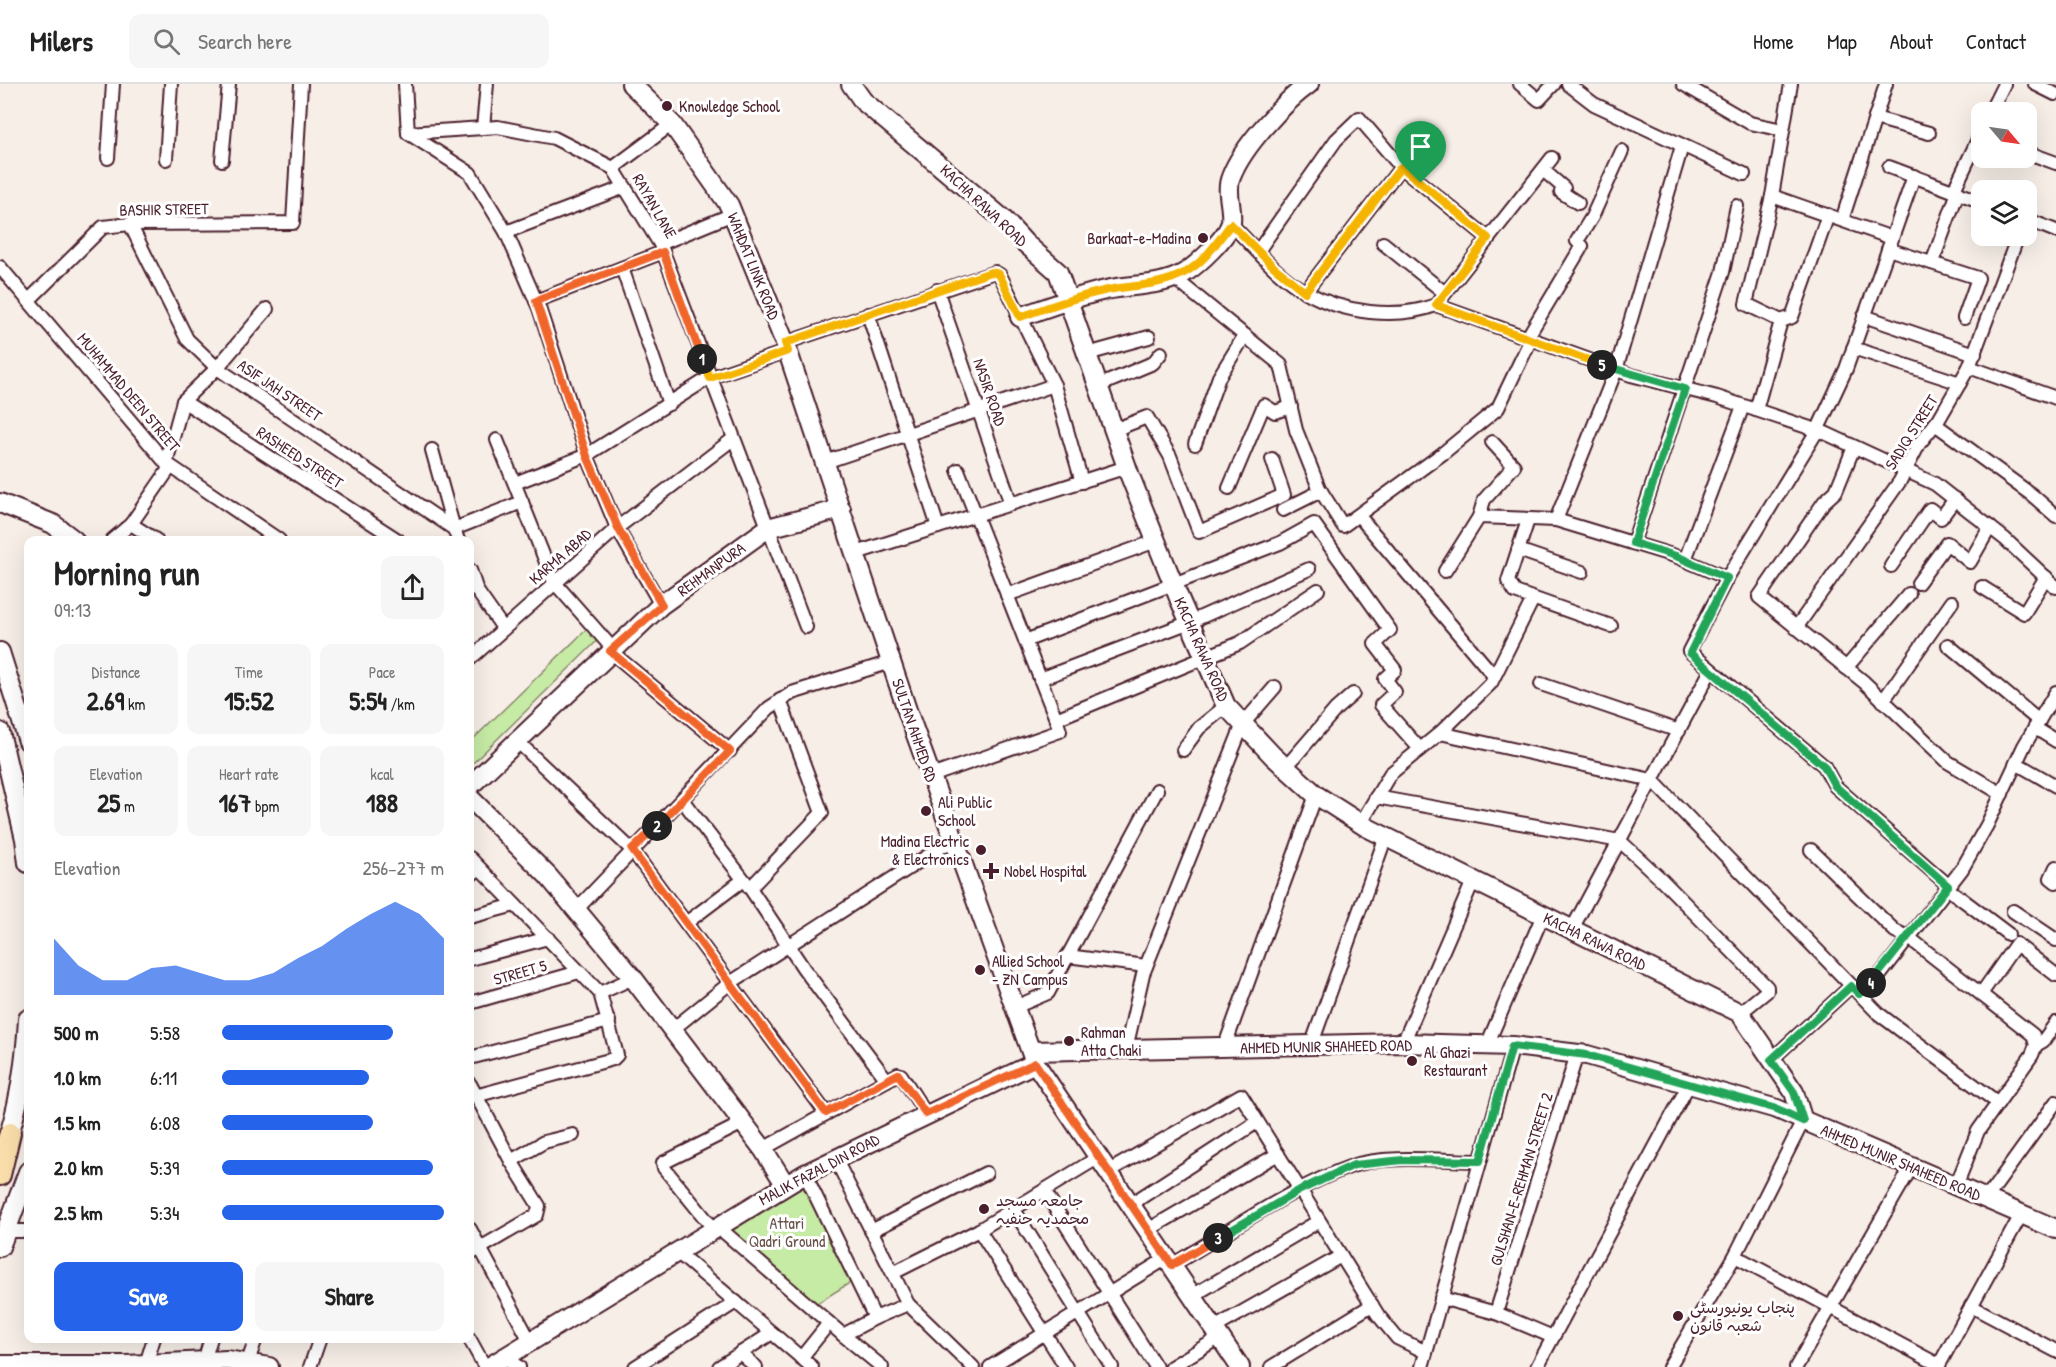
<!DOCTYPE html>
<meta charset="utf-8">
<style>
:root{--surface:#fff;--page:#f6f6f6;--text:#222;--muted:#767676;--line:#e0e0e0;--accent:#2563eb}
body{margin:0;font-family:"Patrick Hand","Playpen Sans Arabic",sans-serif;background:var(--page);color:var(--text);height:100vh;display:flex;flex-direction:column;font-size:22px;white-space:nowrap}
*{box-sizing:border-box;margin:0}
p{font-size:20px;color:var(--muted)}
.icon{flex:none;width:33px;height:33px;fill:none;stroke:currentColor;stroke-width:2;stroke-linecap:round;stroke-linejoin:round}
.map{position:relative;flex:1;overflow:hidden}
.side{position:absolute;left:24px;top:452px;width:450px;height:807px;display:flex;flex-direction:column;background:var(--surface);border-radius:12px;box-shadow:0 6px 24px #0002}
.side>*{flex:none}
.needle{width:39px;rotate:119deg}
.fabs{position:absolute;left:1971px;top:18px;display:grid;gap:12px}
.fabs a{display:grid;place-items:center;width:66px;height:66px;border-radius:12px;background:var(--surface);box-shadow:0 6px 24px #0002;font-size:30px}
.pin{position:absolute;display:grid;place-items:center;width:51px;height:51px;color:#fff;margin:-62px -26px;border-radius:50% 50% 50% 0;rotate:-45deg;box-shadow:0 0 6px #0007}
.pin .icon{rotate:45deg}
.km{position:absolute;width:30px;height:30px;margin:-15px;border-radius:50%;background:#222;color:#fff;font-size:16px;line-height:30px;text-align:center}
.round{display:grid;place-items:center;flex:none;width:63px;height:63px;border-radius:12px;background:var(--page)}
.summary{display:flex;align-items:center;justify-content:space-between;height:102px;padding:0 30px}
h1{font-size:33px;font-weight:800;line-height:45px}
.stats{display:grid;grid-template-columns:repeat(3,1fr);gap:9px;height:102px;padding:6px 30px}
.stats div{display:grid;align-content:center;border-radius:12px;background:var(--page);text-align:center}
.stats b{font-size:26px;font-weight:800}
.stats small{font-size:16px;font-weight:400}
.stats p{font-size:16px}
.chart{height:168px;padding:12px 30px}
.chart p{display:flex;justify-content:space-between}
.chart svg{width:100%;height:108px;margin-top:6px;fill:var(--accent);opacity:.7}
.button{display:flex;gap:12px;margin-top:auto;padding:12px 30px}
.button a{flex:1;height:69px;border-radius:12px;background:var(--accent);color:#fff;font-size:24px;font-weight:800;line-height:69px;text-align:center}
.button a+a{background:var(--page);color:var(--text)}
ul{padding:0 30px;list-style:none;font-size:20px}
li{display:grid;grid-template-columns:96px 72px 1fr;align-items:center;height:45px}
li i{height:15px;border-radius:8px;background:var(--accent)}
header{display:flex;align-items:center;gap:36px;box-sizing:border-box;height:84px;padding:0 30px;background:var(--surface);border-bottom:2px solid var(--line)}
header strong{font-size:28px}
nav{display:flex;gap:33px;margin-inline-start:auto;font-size:21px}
.search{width:420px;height:54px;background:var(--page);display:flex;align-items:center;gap:15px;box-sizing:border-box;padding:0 21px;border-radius:12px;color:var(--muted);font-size:22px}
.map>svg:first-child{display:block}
.green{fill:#c6eba5;stroke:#888568;stroke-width:1.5}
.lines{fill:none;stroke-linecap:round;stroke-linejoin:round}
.street-casing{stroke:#4a1f2b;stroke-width:16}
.secondary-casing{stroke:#4a1f2b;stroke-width:22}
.primary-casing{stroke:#4a1f2b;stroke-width:24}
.street{stroke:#fff;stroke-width:12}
.secondary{stroke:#fff;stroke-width:18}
.primary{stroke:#f9deab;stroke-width:20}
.split-1-casing{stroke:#fff;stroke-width:12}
.split-2-casing{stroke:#fff;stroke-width:12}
.split-3-casing{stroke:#fff;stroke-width:12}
.split-4-casing{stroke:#fff;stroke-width:12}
.split-5-casing{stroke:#fff;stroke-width:12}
.split-6-casing{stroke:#fff;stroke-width:12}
.split-1{stroke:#f5b400;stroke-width:8}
.split-2{stroke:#f0652b;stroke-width:8}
.split-3{stroke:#f0652b;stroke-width:8}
.split-4{stroke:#22a559;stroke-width:8}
.split-5{stroke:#22a559;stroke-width:8}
.split-6{stroke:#f5b400;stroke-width:8}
.poi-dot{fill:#4a1f2b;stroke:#fff;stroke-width:2}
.labels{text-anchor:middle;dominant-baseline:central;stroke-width:6;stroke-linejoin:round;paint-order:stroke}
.poi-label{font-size:16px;fill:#4a1f2b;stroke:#fff;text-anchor:start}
.street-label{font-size:16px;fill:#4a1f2b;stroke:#fff}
.park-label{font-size:16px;fill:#69524a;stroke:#fff}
</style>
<header>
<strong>Milers</strong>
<div class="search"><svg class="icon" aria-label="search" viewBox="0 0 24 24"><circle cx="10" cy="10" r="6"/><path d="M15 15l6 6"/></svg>Search here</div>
<nav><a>Home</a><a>Map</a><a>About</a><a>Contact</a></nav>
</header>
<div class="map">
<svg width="2056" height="1283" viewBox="0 0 2056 1283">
<rect width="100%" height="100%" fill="#f6eee7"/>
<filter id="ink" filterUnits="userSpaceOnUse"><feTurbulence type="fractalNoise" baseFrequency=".0167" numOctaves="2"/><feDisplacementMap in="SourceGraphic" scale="12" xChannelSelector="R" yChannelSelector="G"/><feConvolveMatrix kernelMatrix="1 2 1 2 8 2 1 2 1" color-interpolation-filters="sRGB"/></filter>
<g filter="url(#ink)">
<g class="green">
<polygon points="589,543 598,556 470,682 470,658"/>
<polygon points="805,1090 856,1195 811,1223 717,1142"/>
</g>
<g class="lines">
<g class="street-casing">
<g id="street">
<polyline points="405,0 408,49 470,89 506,148 539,224 587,371 617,444 661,521"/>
<polyline points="1520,0 1539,16 1554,0"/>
<polyline points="1568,0 1594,20 1744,90"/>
<polyline points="1683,0 1750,39 1783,46"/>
<polyline points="1791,0 1772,112 1892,154"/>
<polyline points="2035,0 2055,10"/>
<polyline points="1990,28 2004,0"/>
<polyline points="1875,34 1929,49"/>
<polyline points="483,44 487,0"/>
<polyline points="408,49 498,43 554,54 613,84 660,160 806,543"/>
<polyline points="2026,68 2056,79"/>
<polyline points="108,74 113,0"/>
<polyline points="166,75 171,0"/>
<polyline points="222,76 229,0"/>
<polyline points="1889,83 1982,118"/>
<polyline points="613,84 672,40"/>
<polyline points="1543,86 1564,104 1561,108 1578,119"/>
<polyline points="1914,92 1846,285 1817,347 1727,494 1689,567 1824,682 1835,702 1949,802"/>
<polyline points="1954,106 1982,47"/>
<polyline points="2026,135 2056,147"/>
<polyline points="1842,136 1886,0"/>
<polyline points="130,140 187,255 217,284 454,445 458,456"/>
<path d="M 1231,140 C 1254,163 1277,192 1306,208 C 1343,229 1396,236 1436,221 L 1552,74"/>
<polyline points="506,148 625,103"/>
<polyline points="1383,159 1445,209"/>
<polyline points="660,160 733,130"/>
<polyline points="1888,165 1978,194 1964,234"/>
<polyline points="1258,167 1336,56 1359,34 1401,83 1488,154"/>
<polyline points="1932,179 1958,108"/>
<polyline points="0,183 166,379 279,456"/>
<polyline points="622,184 669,320"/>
<polyline points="1173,193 1281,281 1296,346 1319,404 1343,442 1442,370 1498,324 1531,255"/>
<polyline points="937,206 1011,420"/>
<polyline points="1305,208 1401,83"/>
<polyline points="29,216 103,143 130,140 293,139 301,0"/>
<polyline points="536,217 663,168"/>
<polyline points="1436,221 1631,291 1717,313 1825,349 1935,400 2005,455 2056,503"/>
<polyline points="868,230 938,443"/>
<polyline points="1864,232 1975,270"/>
<polyline points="1781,237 1792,233 1828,131"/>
<polyline points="1527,254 1582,162 1577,157 1592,133 1622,67"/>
<polyline points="785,259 995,188 1000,191 1054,301 1082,398"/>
<polyline points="1853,264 1960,299"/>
<polyline points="1087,270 1149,253"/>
<polyline points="1969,283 2056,314"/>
<polyline points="1098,302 1153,279 1161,269"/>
<polyline points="183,317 398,456"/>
<polyline points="1756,326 1781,237 1746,220 1772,112"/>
<polyline points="1935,340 2032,411 2056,432"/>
<polyline points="1114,346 1147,333 1170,372 1199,448 1284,411 1272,375"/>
<polyline points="497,356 554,498 613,565"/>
<polyline points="1195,360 1219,293 1245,251"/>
<polyline points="1854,363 1836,407 1824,418 1759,513 1864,598 1948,678 2002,710"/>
<polyline points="432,366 454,445 522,418"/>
<polyline points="825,378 1054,301"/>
<polyline points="958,386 1056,635"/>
<polyline points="515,399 587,371 709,294 788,267"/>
<polyline points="1229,404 1264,321 1275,328 1291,323"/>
<polyline points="1283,426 1321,407"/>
<polyline points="1359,432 1494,592"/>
<polyline points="1479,433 1484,416 1514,382 1492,358"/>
<polyline points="1528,436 1508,497 1515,508 1611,542"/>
<polyline points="1556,436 1616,286 1682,62"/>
<polyline points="112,456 131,440"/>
<polyline points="156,456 131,440 169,385 166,379 183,317 217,284 267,225"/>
<polyline points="1633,459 1723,188 1737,122"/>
<polyline points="1518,466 1582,488"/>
<polyline points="856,469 1127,383"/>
<polyline points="1685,476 1743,322"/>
<polyline points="1891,482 1930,425 1941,434 1955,415"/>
<polyline points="470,486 477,507"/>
<polyline points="1445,487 1479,433 1556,436 1675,472 1727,494"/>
<polyline points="1918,499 1947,459 1970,478 1990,443"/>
<polyline points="470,502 477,507 503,544"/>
<polyline points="1982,503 2024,529 2046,493"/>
<polyline points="1007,511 1156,457"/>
<polyline points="1796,544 1900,397 1919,360 1939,335 1969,283 2018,152"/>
<polyline points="1025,557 1280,459 1314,440 1390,546 1375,560 1395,586 1385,595 1395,608 1381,621 1420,665"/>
<polyline points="1948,561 2039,637"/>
<polyline points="610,567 730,667"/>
<polyline points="470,575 617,444 733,355"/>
<polyline points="1846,584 1909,510"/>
<polyline points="1040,595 1190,538 1309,485"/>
<polyline points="1541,600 1679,647"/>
<polyline points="1883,617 1952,518"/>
<polyline points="2035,644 2056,657"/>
<polyline points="1440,649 1652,696 1879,930 1998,1019"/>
<polyline points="517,657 632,766 826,1029"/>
<polyline points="1183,666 1199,644 1226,622"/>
<polyline points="2016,679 2056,702"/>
<polyline points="1286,683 1336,625 1353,610"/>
<polyline points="931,692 1060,647 1056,635 1240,559 1318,506"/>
<polyline points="1376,713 1620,757 1662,796 1767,903 1767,907 1740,929"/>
<polyline points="683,717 750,804 804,885 887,996 763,1065"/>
<polyline points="1361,739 1390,690 1440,649 1491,599 1533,515"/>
<polyline points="1811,766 1895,847 1908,853 2033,951 2036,961 2032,971 1978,1047 1956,1102"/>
<polyline points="470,774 600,909 617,971 613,975 475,1012"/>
<polyline points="2056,783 2051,794 2056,798"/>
<polyline points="470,792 479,784"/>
<polyline points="750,804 822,729 780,616"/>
<polyline points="1947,804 2008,850"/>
<polyline points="576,826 769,624 792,609 891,578"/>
<polyline points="2013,827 2056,856"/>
<polyline points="470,833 515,821"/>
<polyline points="686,839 743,796"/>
<polyline points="1572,845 1711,586"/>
<polyline points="1067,872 1146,882"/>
<polyline points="470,875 548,854"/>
<polyline points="600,909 633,894"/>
<polyline points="1859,910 1880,891 1962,785 1987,741 2024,662 2056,608"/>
<polyline points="1981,910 2016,860 2056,891"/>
<polyline points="470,919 579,888"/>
<polyline points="1015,923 1048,909 1157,706"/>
<polyline points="673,945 730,899 954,755"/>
<polyline points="1403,959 1473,797"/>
<polyline points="1487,961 1543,831"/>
<polyline points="2036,961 2043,957 2056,939"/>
<polyline points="1311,962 1386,752"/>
<polyline points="1224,964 1316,711"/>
<polyline points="1126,965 1143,890 1243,640 1275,603"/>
<polyline points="470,974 609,937"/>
<polyline points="1771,976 1851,902"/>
<polyline points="887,996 898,990 901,991 926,1030"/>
<polyline points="470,1000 511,1077 539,1122 537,1131 470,1170"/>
<polyline points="835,1074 908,1220 973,1283"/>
<polyline points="511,1077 544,1058 573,1051"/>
<polyline points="1109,1087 1241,1011 1378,1231 1397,1254 1426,1268"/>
<polyline points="805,1090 875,1234 843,1251 882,1283"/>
<polyline points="1045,1108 1156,1283"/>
<polyline points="1986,1115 2056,1018"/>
<polyline points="1131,1120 1257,1038"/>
<polyline points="1014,1126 1112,1283"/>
<polyline points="717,1142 843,1251"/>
<polyline points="713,1144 664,1084 663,1079 743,1039"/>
<polyline points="470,1145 530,1257"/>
<polyline points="979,1146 1066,1283"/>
<polyline points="1148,1146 1278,1070"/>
<polyline points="6,1147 28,1147"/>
<polyline points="871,1147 986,1089"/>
<polyline points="677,1168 812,1283"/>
<polyline points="1735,1172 1939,1281"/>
<path d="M 1172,1181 C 1227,1149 1292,1103 1352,1082 C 1385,1070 1444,1077 1480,1077"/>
<polyline points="893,1189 979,1146 1099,1073"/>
<polyline points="1192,1212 1319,1137"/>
<polyline points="1441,1214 1496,1229 1553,1253"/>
<polyline points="1971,1222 2056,1267"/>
<polyline points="1496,1229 1577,970"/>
<polyline points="875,1234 908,1220"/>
<polyline points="1214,1244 1341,1172"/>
<polyline points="469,1254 485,1283"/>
<polyline points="740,1269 756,1283"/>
<polyline points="503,1274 519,1283"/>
<polyline points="801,1274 829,1239"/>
<polyline points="204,1277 211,1254"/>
<polyline points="248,1278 256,1254"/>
<polyline points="146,1280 154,1254"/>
<polyline points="310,1283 320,1254"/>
<polyline points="635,1283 736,1218"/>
<polyline points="719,1283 772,1249"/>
<polyline points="990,1283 1167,1174"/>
<polyline points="1171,1283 1220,1253"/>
<polyline points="1271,1283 1372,1221"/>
<polyline points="1422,1283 1513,962"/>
<polyline points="1537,1283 1689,1000"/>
<polyline points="1669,1283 1735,1172 1803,1037"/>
<polyline points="1796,1283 1911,1084"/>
<polyline points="1938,1283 2022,1129"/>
</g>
</g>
<g class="secondary-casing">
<g id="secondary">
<polyline points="631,0 672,40 729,121 785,259 907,626 1035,979 1240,1283"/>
<polyline points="851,0 863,17 1003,135 1025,159 1058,188 1130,392 1179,514 1226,622 1273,672 1316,711 1366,743 1740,929 1794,1008 1803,1037"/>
<path d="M 1020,233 C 1048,223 1077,212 1106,206 C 1132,200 1163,203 1186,188 C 1198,180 1228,153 1231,138 C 1233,123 1225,107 1231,93 C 1242,63 1284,18 1309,0"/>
<polyline points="0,419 53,440 74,456"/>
<polyline points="0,568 28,657"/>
<polyline points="0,648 25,755 28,779"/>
<polyline points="470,702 661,521 768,444 841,425"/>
<polyline points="470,714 548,792 633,894 763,1065 785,1100"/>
<polyline points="1031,967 1403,959 1513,962 1587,971 1777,1025 2056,1145"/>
<path d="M 4,1063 C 19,1028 26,974 28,935"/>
<polyline points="0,1163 28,1088"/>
<polyline points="0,1281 126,1281 227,1276 269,1283"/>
<polyline points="489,1283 805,1090 1035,979"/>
</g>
</g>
<g class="primary-casing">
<polyline id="primary" points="0,1091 10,1049"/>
</g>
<use href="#street" class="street"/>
<use href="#secondary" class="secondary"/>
<use href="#primary" class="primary"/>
</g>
</g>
<g class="lines" filter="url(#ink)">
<g class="split-1-casing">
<path id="split-1" d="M 702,275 L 710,294 L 788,267 L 785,259 L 991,188 L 999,190 L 1020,233 C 1049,223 1077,212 1108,206 C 1133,201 1161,202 1184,189 C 1205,178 1217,158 1231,140 L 1274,183 L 1305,208 L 1401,83 L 1421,99"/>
</g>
<g class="split-2-casing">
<polyline id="split-2" points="657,742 730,667 610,567 662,521 618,444 587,372 536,217 663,168 702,275"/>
</g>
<g class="split-3-casing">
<polyline id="split-3" points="657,742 632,766 826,1029 898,990 926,1030 1035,979 1172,1181 1218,1154"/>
</g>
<g class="split-4-casing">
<polyline id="split-4" points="1218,1154 1300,1106 1354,1081 1403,1076 1480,1077 1512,962 1587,971 1777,1025 1803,1037 1794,1008 1771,976 1851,902 1859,910 1871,899"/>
</g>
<g class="split-5-casing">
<polyline id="split-5" points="1602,281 1685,305 1633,459 1676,472 1727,494 1690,569 1824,682 1835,702 1948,802 1871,899"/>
</g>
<g class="split-6-casing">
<polyline id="split-6" points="1421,99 1488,154 1436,221 1602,281"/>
</g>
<use href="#split-1" class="split-1"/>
<use href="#split-2" class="split-2"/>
<use href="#split-3" class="split-3"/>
<use href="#split-4" class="split-4"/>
<use href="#split-5" class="split-5"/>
<use href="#split-6" class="split-6"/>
</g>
<g class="poi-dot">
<circle cx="667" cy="22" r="6"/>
<circle cx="1203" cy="154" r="6"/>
<circle cx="926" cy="727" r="6"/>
<circle cx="981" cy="766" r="6"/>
<path d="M988 778h6v6h6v6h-6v6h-6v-6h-6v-6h6z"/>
<circle cx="980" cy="886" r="6"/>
<circle cx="1069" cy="957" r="6"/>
<circle cx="1412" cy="977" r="6"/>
<circle cx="984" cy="1125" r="6"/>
<circle cx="1678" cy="1232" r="6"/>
</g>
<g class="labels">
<g class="poi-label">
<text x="679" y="22">Knowledge School</text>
<text x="1191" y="154" text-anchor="end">Barkaat-e-Madina</text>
<text x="938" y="718">Ali Public<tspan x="938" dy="18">School</tspan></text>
<text x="969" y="757" text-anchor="end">Madina Electric<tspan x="969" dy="18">&amp; Electronics</tspan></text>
<text x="1004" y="787">Nobel Hospital</text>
<text x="992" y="877">Allied School<tspan x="992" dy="18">- ZN Campus</tspan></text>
<text x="1081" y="948">Rahman<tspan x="1081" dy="18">Atta Chaki</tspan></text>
<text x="1424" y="968">Al Ghazi<tspan x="1424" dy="18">Restaurant</tspan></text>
<text x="996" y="1116">جامعہ مسجد<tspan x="996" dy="18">محمدیہ حنفیہ</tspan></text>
<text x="1690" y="1223">پنجاب یونیورسٹی<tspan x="1690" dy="18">شعبہ قانون</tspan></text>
</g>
<g class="street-label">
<text transform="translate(984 121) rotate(43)">KACHA RAWA ROAD</text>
<text transform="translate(655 122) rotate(60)">RAYAN LANE</text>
<text transform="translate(164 125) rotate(-1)">BASHIR STREET</text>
<text transform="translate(754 182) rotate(68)">WAHDAT LINK ROAD</text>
<text transform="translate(280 306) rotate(34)">ASIF JAH STREET</text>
<text transform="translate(129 308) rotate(50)">MUHAMMAD DEEN STREET</text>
<text transform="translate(990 308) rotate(71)">NASIR ROAD</text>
<text transform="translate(1911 348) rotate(-58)">SADIQ STREET</text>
<text transform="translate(300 373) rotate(33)">RASHEED STREET</text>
<text transform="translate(560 472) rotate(-41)">KARMA ABAD</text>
<text transform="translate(711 485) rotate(-36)">REHMANPURA</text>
<text transform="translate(1202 565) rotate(66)">KACHA RAWA ROAD</text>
<text transform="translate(915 646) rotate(71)">SULTAN AHMED RD</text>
<text transform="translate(1595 857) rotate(26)">KACHA RAWA ROAD</text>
<text transform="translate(520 888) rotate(-16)">STREET 5</text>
<text transform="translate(1326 962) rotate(-1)">AHMED MUNIR SHAHEED ROAD</text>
<text transform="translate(1901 1078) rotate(23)">AHMED MUNIR SHAHEED ROAD</text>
<text transform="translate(819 1085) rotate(-28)">MALIK FAZAL DIN ROAD</text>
<text transform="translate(1521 1095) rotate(-73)">GULSHAN-E-REHMAN STREET 2</text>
</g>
<g class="park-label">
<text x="787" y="1139">Attari<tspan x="787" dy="18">Qadri Ground</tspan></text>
</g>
</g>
</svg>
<div class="fabs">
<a><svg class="needle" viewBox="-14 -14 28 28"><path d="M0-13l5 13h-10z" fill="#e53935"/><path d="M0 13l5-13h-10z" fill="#767676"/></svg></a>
<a><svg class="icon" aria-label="layers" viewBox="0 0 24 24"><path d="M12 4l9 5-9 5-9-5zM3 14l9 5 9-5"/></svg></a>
</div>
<div class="pin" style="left:1421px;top:99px;background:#1e9e55"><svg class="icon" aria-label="arrive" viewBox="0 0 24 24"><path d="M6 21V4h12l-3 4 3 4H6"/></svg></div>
<b class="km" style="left:702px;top:275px">1</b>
<b class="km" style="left:657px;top:742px">2</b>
<b class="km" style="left:1218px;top:1154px">3</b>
<b class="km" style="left:1871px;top:899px">4</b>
<b class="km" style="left:1602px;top:281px">5</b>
<section class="side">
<div class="summary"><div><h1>Morning run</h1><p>09:13</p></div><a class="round"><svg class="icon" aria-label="share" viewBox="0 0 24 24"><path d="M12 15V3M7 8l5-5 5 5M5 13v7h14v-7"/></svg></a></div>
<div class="stats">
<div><p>Distance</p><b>2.69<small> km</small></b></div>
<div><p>Time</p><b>15:52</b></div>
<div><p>Pace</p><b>5:54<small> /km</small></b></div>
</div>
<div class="stats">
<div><p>Elevation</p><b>25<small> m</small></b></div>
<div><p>Heart rate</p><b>167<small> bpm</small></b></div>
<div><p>kcal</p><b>188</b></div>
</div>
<div class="chart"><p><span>Elevation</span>256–277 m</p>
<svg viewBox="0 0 160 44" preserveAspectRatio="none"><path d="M0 44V21L10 32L20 38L30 38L40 33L50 32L60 35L70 38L80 38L90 35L100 29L110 24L120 17L130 11L140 6L150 11L160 21V44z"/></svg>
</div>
<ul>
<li><b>500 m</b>5:58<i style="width:77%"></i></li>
<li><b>1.0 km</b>6:11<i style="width:66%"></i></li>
<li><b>1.5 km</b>6:08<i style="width:68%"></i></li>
<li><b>2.0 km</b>5:39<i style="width:95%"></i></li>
<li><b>2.5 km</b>5:34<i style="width:100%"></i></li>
</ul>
<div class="button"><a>Save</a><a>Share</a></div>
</section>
</div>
